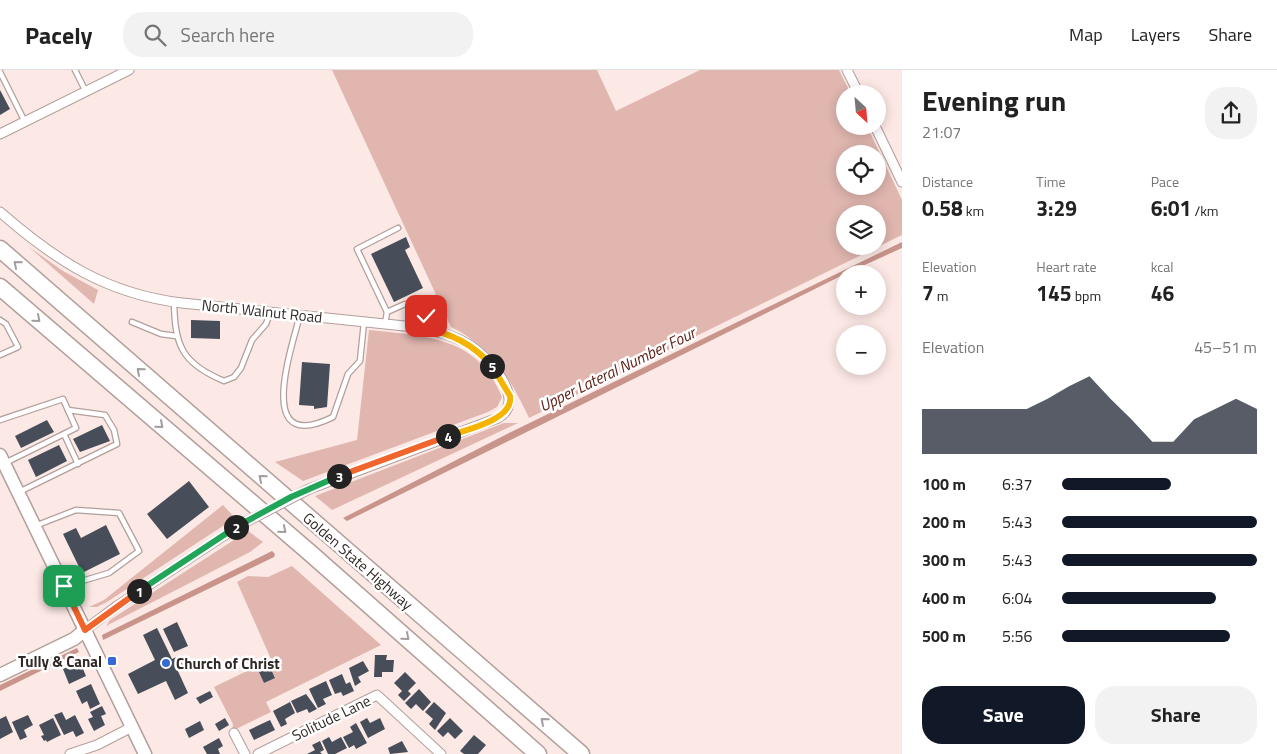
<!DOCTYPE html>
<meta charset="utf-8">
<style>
:root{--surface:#fff;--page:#f2f2f2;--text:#222;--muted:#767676;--line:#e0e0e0;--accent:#111827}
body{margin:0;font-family:"Titillium Web",sans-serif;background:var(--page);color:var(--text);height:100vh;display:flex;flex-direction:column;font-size:19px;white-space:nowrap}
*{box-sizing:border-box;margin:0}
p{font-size:16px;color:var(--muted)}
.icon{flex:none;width:28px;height:28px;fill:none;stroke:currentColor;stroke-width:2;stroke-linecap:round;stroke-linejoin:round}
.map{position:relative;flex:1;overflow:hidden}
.sheet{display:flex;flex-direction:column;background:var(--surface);width:375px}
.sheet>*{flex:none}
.needle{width:32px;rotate:154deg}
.tools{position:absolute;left:836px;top:15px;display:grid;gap:10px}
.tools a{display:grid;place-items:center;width:50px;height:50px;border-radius:50%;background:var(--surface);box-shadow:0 2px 12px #0003;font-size:25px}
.pin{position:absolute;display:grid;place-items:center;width:42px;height:42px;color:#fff;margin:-21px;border-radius:10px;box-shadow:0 2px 8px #0006}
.km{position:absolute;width:25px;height:25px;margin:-12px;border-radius:50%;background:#222;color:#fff;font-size:14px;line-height:25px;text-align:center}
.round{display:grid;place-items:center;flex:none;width:52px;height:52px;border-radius:20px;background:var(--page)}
.summary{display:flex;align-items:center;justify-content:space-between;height:85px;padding:0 20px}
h1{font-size:28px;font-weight:700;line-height:38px}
.metrics{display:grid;grid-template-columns:repeat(3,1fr);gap:8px;height:85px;padding:5px 20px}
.metrics div{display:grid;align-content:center}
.metrics b{font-size:21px;font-weight:700}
.metrics small{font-size:14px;font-weight:400}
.metrics p{font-size:14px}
.chart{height:140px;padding:10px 20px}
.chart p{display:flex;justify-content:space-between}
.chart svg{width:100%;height:90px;margin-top:5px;fill:var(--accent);opacity:.7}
.action{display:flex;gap:10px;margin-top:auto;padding:10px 20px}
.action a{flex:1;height:58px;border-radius:20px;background:var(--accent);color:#fff;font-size:20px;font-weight:700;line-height:58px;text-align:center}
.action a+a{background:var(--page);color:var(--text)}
ul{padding:0 20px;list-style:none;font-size:16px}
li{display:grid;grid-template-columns:80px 60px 1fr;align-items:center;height:38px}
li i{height:12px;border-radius:6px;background:var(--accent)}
header{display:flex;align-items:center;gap:30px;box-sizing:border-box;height:70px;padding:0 25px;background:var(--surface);border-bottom:1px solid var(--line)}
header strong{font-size:24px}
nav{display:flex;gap:28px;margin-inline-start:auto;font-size:18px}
.search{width:350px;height:45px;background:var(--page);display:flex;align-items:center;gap:12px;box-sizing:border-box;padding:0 18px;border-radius:20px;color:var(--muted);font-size:19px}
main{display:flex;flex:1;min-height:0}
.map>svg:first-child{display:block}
.green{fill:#e0b6af;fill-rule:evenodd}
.water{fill:#c8948b}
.building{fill:#474e5a}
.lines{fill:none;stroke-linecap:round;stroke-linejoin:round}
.lane-casing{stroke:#b29f9c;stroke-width:7}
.street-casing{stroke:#b29f9c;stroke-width:11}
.secondary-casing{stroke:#b29f9c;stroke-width:15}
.highway-casing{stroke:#b29f9c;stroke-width:19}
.lane{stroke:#fff;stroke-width:4.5}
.street{stroke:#fff;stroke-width:9}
.secondary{stroke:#fff;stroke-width:12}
.highway{stroke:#fff;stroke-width:16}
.street-bridge-casing{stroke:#b29f9c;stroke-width:11;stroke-linecap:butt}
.street-bridge{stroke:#fff;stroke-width:9}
.oneway{stroke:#a19e9d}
.split-1-casing{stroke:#fff;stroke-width:10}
.split-2-casing{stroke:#fff;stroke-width:10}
.split-3-casing{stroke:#fff;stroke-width:10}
.split-4-casing{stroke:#fff;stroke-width:10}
.split-5-casing{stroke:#fff;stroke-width:10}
.split-6-casing{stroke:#fff;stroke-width:10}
.split-1{stroke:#f0652b;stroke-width:6}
.split-2{stroke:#22a559;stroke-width:6}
.split-3{stroke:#22a559;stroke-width:6}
.split-4{stroke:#f0652b;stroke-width:6}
.split-5{stroke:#f5b400;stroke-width:6}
.split-6{stroke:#f5b400;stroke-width:6}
.poi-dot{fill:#3768d7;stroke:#fff;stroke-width:2}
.labels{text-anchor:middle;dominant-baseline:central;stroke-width:5;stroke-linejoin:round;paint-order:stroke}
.street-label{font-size:15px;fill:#2f2826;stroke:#fff}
.poi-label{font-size:15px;font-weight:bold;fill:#2f2826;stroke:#fff;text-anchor:end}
.water-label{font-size:16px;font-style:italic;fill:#63231a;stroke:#fff}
</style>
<header>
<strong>Pacely</strong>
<div class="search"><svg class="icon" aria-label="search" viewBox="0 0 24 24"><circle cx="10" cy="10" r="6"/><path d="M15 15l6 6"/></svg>Search here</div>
<nav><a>Map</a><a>Layers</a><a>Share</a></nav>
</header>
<main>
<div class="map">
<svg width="902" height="684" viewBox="0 0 902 684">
<rect width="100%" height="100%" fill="#fce8e4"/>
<g class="green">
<path d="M 332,0 L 597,0 L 616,41 L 700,0 L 839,0 L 851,24 L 845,24 L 845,56 L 867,56 L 902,130 L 902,165 L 529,348 C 511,309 491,276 451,257 ZM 845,84 L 878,84 L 878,116 L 845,116 ZM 845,144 L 878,144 L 878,176 L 845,176 Z"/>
<polygon points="29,177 63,201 98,220 94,234"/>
<path d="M 369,260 C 425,266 478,266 502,327 L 497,337 L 488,342 L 303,411 L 275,392 L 357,370 Z"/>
<polygon points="504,353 518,353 332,440 315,426"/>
<polygon points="223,435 235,448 107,532 97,537 89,537 104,530"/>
<polygon points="248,461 263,472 250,482 106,556 110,550"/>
<polygon points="292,496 381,575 266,632 271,642 232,661 233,654 214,617 251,599 253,602 259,599 264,613 275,607 267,591 271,589 237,512 248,506 268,507"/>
</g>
<g class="water">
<polygon points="902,172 902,178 845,204 347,451 343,448 511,362"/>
<polygon points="272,481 275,484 274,487 103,570 102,565"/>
<polygon points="77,578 79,582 0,621 0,615"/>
</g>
<g class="building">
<polygon points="0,20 10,39 0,45"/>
<polygon points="406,167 410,177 405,180 423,218 394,232 371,184"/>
<polygon points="191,250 220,251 220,269 191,268"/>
<polygon points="302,292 330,294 327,337 314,339 314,336 299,335"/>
<polygon points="47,350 54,362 21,378 15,366"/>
<polygon points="102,355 110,371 80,382 73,369"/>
<polygon points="59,375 67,391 36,407 28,390"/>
<polygon points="189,411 209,437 167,469 147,444"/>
<polygon points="106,455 120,484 82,503 63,464 76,458 81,468"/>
<polygon points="177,552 188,576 174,582 163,559"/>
<polygon points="157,558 172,589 179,586 183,595 177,599 188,623 175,630 166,611 138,624 128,604 155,590 143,565"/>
<polygon points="375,585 387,585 386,590 394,590 393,602 382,602 382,607 374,607"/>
<polygon points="363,591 369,601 358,607 361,612 355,616 349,598"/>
<polygon points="80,592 86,606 69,614 63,599"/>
<polygon points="270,597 275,608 264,613 259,602"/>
<polygon points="405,602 416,613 408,621 411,624 404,631 398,625 402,621 394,613"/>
<polygon points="342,604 346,614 350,612 354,621 343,626 341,622 335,624 329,610"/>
<polygon points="326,611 332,625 323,629 326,634 318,638 309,619"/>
<polygon points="91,614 100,634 90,639 87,631 82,634 76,621"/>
<polygon points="419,619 431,632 423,641 416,634 411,639 405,633"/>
<polygon points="210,621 213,627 200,634 196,628"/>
<polygon points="306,624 317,639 309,643 307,639 297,643 291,631"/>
<polygon points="290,632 295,643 285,649 287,654 281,657 273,641"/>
<polygon points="434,632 446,643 435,660 429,654 433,649 425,642"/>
<polygon points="102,636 106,644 101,646 105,655 94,661 88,649 93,647 90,642"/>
<polygon points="62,642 66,650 75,645 84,663 76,667 73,661 64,665 54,645"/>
<polygon points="28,645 33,655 24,660 27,667 20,670 12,652"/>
<polygon points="6,646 13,662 0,669 0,649"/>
<polygon points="53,648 61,665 47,672 46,670 44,671 41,666 44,665 39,655"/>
<polygon points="225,648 229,655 219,661 215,654"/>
<polygon points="367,648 370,653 380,648 385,659 368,668 360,652"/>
<polygon points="450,648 463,661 455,669 448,662 443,667 437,661"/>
<polygon points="270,650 275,660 254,670 249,660"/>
<polygon points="200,651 204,660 189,668 185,659"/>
<polygon points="356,653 367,673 356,679 354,675 349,678 343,667 353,662 350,657"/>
<polygon points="474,665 486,675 478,684 464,684 460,681"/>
<polygon points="329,667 332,672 341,667 347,678 335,684 328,684 322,671"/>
<polygon points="219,668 223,676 218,679 220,684 207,684 203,677"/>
<polygon points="320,671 324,680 320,682 322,684 307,684 315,680 312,675"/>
<polygon points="402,671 408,682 390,684 388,678"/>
</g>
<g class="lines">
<g class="lane-casing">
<g id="lane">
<polyline points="75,0 86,22"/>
<polyline points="0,2 25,52"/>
<path d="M 174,232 C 175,275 181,293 224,311 L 234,307 L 241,298 L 252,270 L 266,254 L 270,243"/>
<polyline points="418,238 435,230"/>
<polyline points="387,242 357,179 398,158"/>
<path d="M 300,245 C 291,280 254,386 333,347 L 348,304 L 360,291 L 364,252"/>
<polyline points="0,250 6,254 18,277 0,285"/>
<polyline points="132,252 161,264 176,266"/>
<polyline points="385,254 387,242 405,234 418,238 426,246 424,258"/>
<polyline points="0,350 63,329 76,358 5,393"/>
<polyline points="64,364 78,394"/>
<polyline points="19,422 117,374 114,360 105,345 68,340"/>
<polyline points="35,456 76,440 119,443 139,481 109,503 65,516"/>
</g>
</g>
<g class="street-casing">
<g id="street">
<polyline points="847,0 859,24"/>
<polyline points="875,56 902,112"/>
<polyline points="0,64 129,0"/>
<path d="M 0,142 C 56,191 107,224 182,233 L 424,258 C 439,262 454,266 468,274 C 487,286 529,330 498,348 L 309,419"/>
<polyline points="85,560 117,536 240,455"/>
<polyline points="234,663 245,684"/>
<polyline points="70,684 97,675 132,657"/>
<polyline points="258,684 377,625 441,684"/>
</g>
</g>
<g class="secondary-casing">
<g id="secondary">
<polyline points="0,385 145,684"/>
<polyline points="0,605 74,569 85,560"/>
</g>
</g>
<g class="highway-casing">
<g id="highway">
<polyline points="0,179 581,684"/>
<polyline points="0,217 309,482 538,684"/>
</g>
</g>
<use href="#lane" class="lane"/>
<use href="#street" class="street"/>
<use href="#secondary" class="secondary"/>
<use href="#highway" class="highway"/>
<g class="street-bridge-casing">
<polyline id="street-bridge" points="240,455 309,419"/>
</g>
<use href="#street-bridge" class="street-bridge"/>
</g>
<defs><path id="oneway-chevron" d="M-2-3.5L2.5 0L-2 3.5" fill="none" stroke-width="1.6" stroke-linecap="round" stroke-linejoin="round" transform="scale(1.25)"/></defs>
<g class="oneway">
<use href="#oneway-chevron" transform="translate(17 194) rotate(-139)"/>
<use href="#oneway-chevron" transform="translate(37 249) rotate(41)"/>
<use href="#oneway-chevron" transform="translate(140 301) rotate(-139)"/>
<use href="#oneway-chevron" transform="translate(160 355) rotate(41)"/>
<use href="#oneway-chevron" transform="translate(262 408) rotate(-139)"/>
<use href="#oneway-chevron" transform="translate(283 460) rotate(40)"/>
<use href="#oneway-chevron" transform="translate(406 567) rotate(41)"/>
<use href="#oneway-chevron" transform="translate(544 651) rotate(-139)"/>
</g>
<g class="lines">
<g class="split-1-casing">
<polyline id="split-1" points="64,516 85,560 139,521"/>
</g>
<g class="split-2-casing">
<polyline id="split-2" points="139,521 236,457"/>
</g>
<g class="split-3-casing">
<polyline id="split-3" points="236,457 291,427 339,406"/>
</g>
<g class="split-4-casing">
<polyline id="split-4" points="339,406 448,366"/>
</g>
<g class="split-5-casing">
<path id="split-5" d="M 448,366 C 465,360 514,350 510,326 L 492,296"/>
</g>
<g class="split-6-casing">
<path id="split-6" d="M 426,246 L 424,258 C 452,264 473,274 492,296"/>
</g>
<use href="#split-1" class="split-1"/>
<use href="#split-2" class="split-2"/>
<use href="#split-3" class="split-3"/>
<use href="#split-4" class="split-4"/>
<use href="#split-5" class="split-5"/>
<use href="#split-6" class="split-6"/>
</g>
<g class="poi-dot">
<rect x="107" y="586" width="10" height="10" rx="2.5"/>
<circle cx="166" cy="593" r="5"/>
</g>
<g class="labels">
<g class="street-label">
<text transform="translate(262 241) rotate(6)">North Walnut Road</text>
<text transform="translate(358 491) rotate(41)">Golden State Highway</text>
<text transform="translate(331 648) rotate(-26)">Solitude Lane</text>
</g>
<g class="poi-label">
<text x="102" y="591">Tully &amp; Canal</text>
<text x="176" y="593" text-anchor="start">Church of Christ</text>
</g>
<g class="water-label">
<text transform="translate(617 299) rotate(-26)">Upper Lateral Number Four</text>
</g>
</g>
</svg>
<div class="tools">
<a><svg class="needle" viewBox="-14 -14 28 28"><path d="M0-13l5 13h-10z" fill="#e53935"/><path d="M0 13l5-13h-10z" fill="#767676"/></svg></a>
<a><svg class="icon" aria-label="locate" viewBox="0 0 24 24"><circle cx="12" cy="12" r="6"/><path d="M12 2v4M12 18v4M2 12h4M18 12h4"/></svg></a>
<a><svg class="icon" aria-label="layers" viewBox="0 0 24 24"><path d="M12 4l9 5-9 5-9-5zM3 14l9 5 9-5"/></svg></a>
<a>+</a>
<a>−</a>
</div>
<div class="pin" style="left:64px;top:516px;background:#1e9e55"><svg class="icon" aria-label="arrive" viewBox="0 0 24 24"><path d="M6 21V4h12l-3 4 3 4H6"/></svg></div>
<div class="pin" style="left:426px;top:246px;background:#d93025"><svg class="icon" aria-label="check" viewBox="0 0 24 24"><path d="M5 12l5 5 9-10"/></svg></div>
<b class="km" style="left:139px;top:521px">1</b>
<b class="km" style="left:236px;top:457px">2</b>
<b class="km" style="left:339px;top:406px">3</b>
<b class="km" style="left:448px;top:366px">4</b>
<b class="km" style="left:492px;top:296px">5</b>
</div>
<section class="sheet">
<div class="summary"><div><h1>Evening run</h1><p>21:07</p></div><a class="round"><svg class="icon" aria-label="share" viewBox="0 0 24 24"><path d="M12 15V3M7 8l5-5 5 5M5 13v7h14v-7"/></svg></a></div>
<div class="metrics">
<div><p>Distance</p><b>0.58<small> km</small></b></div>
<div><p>Time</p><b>3:29</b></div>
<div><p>Pace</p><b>6:01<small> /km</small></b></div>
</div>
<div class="metrics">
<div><p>Elevation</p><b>7<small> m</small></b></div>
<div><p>Heart rate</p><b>145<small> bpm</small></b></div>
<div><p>kcal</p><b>46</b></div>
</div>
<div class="chart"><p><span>Elevation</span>45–51 m</p>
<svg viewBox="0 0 160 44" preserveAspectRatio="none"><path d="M0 44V22L10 22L20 22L30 22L40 22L50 22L60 17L70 11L80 6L90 17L100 27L110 38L120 38L130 27L140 22L150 17L160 22V44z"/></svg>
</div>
<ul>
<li><b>100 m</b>6:37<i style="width:56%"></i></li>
<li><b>200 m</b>5:43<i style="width:100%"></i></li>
<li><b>300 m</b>5:43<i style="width:100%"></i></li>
<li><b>400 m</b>6:04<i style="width:79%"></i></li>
<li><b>500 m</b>5:56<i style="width:86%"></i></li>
</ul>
<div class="action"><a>Save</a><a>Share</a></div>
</section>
</main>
